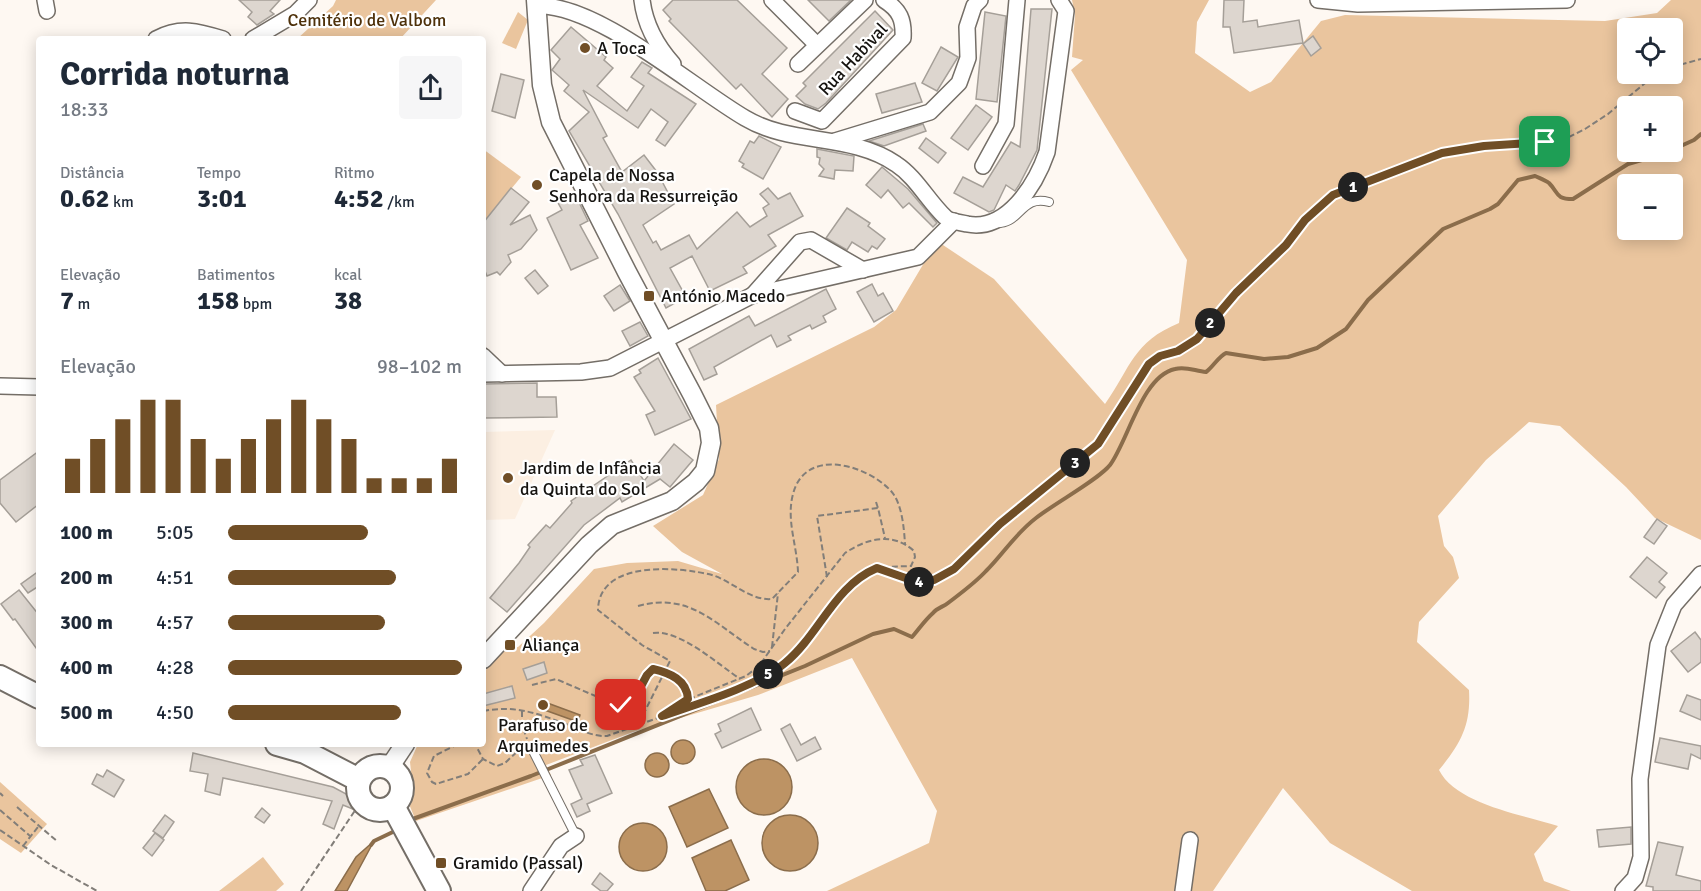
<!DOCTYPE html>
<html lang="pt">
<meta charset="utf-8">
<style>
:root{--surface:#fff;--page:#f6f6f7;--text:#1f2937;--muted:#747a83;--accent:#704e26}
body{margin:0;font-family:Signika,sans-serif;background:var(--page);color:var(--text);height:100vh;display:flex;flex-direction:column;font-size:22px;white-space:nowrap}
*{box-sizing:border-box;margin:0}
p{font-size:20px;color:var(--muted)}
.icon{flex:none;width:33px;height:33px;fill:none;stroke:currentColor;stroke-width:2;stroke-linecap:round;stroke-linejoin:round}
.map{position:relative;flex:1;overflow:hidden}
.panel{position:absolute;left:36px;top:36px;width:450px;height:711px;display:flex;flex-direction:column;background:var(--surface);border-radius:6px;box-shadow:0 3px 15px #0003}
.panel>*{flex:none}
.buttons{position:absolute;left:1617px;top:18px;display:grid;gap:12px}
.buttons a{display:grid;place-items:center;width:66px;height:66px;border-radius:6px;background:var(--surface);box-shadow:0 3px 15px #0003;font-size:30px}
.pin{position:absolute;display:grid;place-items:center;width:51px;height:51px;color:#fff;margin:-26px;border-radius:12px;box-shadow:0 3px 9px #0006}
.km{position:absolute;width:30px;height:30px;margin:-15px;border-radius:50%;background:#222;color:#fff;font-size:16px;line-height:30px;text-align:center}
.round{display:grid;place-items:center;flex:none;width:63px;height:63px;border-radius:6px;background:var(--page)}
.headline{display:flex;align-items:center;justify-content:space-between;height:102px;padding:0 24px}
h1{font-size:33px;font-weight:800;line-height:45px}
.stats{display:grid;grid-template-columns:repeat(3,1fr);gap:9px;height:102px;padding:6px 24px}
.stats div{display:grid;align-content:center}
.stats b{font-size:26px;font-weight:800}
.stats small{font-size:16px;font-weight:400}
.stats p{font-size:16px}
.chart{height:168px;padding:12px 24px}
.chart p{display:flex;justify-content:space-between}
.chart svg{width:100%;height:108px;margin-top:6px;stroke:var(--accent);stroke-width:6}
ul{padding:0 24px;list-style:none;font-size:20px}
li{display:grid;grid-template-columns:96px 72px 1fr;align-items:center;height:45px}
li i{height:15px;border-radius:8px;background:var(--accent)}
.map>svg:first-child{display:block}
.built{fill:#fcefe2}
.green{fill:#eac59e;fill-rule:evenodd}
.water{fill:#bd9364;stroke:#8b6d4b;stroke-width:1.5}
.lines{fill:none;stroke-linecap:round;stroke-linejoin:round}
.stream{stroke:#8b6d4b;stroke-width:4}
.building{fill:#ddd6cf;stroke:#a59f98;stroke-width:1.5}
.service-casing{stroke:#746e67;stroke-width:10}
.minor-casing{stroke:#746e67;stroke-width:18}
.tertiary-casing{stroke:#746e67;stroke-width:21}
.primary-casing{stroke:#746e67;stroke-width:26}
.path{stroke:#827e79;stroke-width:2;stroke-dasharray:6 3;stroke-linecap:butt}
.service{stroke:#fff;stroke-width:8}
.minor{stroke:#fff;stroke-width:15}
.tertiary{stroke:#fff;stroke-width:18}
.primary{stroke:#fff;stroke-width:22}
.route-casing{stroke:#fff;stroke-width:12}
.route{stroke:#704e26;stroke-width:8}
.poi-dot{fill:#704e26;stroke:#fff;stroke-width:2}
.labels{text-anchor:middle;dominant-baseline:central;stroke-width:4.5;stroke-linejoin:round;paint-order:stroke}
.park-label{font-size:18px;fill:#4e310a;stroke:#fff}
.poi-label{font-size:18px;fill:#151310;stroke:#fff;text-anchor:start}
.street-label{font-size:18px;fill:#151310;stroke:#fff}
</style>
<div class="map">
<svg width="1701" height="891" viewBox="0 0 1701 891">
<rect width="100%" height="100%" fill="#fef8f2"/>
<polygon class="built" points="555,430 515,519 483,520 483,432"/>
<g class="green">
<polygon points="336,0 436,0 400,39 297,39 333,6"/>
<path d="M 1072,0 L 1209,0 L 1197,22 L 1195,53 L 1250,92 L 1271,82 L 1321,21 L 1345,15 L 1605,21 L 1657,13 L 1671,0 L 1701,0 L 1701,540 L 1655,518 L 1626,487 L 1560,426 L 1529,422 L 1486,460 L 1438,516 L 1444,546 L 1453,557 L 1459,578 L 1419,622 L 1417,642 L 1469,690 C 1471,725 1461,743 1439,770 C 1456,804 1523,815 1558,826 L 1534,854 L 1544,881 L 1571,891 L 1412,891 L 1330,843 L 1283,788 L 1213,891 L 827,891 L 929,843 L 937,811 L 852,658 L 758,695 L 633,732 L 546,765 L 551,775 L 416,821 L 409,804 L 413,790 L 410,762 L 418,744 L 483,744 L 483,673 L 504,650 L 518,647 L 544,623 L 594,569 L 627,563 L 678,561 L 722,574 L 682,552 L 653,526 L 703,495 L 719,459 L 716,405 L 874,327 L 896,310 L 937,241 L 994,279 L 1105,404 C 1131,367 1133,342 1179,323 L 1187,260 L 1071,70 L 1083,60 L 1072,57 L 1075,15 ZM 1628,28 L 1672,28 L 1672,74 L 1628,74 ZM 1628,106 L 1672,106 L 1672,152 L 1628,152 ZM 1628,184 L 1672,184 L 1672,230 L 1628,230 Z"/>
<polygon points="518,12 528,20 516,49 502,43"/>
<polygon points="483,149 521,177 483,223"/>
<polygon points="0,782 47,824 21,853 0,839"/>
<polygon points="263,857 284,884 276,891 219,891"/>
</g>
<g class="water">
<polygon points="542,701 580,715 578,722 539,708"/>
<circle cx="683" cy="752" r="12"/>
<circle cx="657" cy="765" r="12"/>
<circle cx="764" cy="787" r="28"/>
<polygon points="709,789 728,828 687,847 669,807"/>
<circle cx="790" cy="843" r="28"/>
<circle cx="643" cy="847" r="24"/>
<polygon points="731,840 749,880 725,891 706,891 692,858"/>
<polygon points="374,841 347,891 335,891 356,857"/>
</g>
<g class="lines">
<g class="stream">
<polyline points="1672,150 1694,140 1701,134"/>
<path d="M 410,820 L 531,776 L 805,666 L 873,634 L 894,629 L 912,637 C 919,629 925,620 933,613 C 937,608 943,607 948,603 C 961,593 975,583 986,571 C 1004,553 1015,534 1036,518 C 1055,503 1098,480 1110,465 C 1128,441 1142,376 1175,369 C 1186,366 1195,371 1206,372 C 1213,367 1218,357 1226,353 L 1264,359 L 1288,357 L 1317,348 L 1346,329 L 1368,300 L 1443,229 L 1490,209 L 1498,204 L 1518,180 L 1535,176 C 1539,178 1545,180 1549,183 C 1559,193 1555,199 1573,199 L 1628,164 L 1669,152"/>
<polyline points="371,845 374,841 397,830"/>
</g>
</g>
<g class="building">
<polygon points="239,0 280,0 270,11 274,14 257,25 248,17 252,12"/>
<polygon points="673,0 737,0 787,48 762,74 788,99 772,117 741,84 736,89 669,21 671,19 663,10"/>
<polygon points="808,0 851,0 829,21"/>
<polygon points="1224,0 1244,0 1243,22 1257,20 1258,27 1299,20 1303,43 1234,53 1230,27 1223,27"/>
<polygon points="1031,9 1052,9 1037,150 1019,185 1015,191 1006,185 994,210 989,212 954,193 963,177 983,187 1011,142 1020,147"/>
<polygon points="875,11 893,30 826,103 818,109 805,104 796,96 806,86 803,83"/>
<polygon points="985,12 1006,16 997,102 976,99"/>
<polygon points="571,27 606,57 604,60 613,68 597,86 627,111 644,86 631,77 642,62 652,68 648,73 696,104 665,146 656,140 668,122 651,109 638,128 583,90 607,136 603,138 622,172 644,155 657,172 674,204 643,225 653,243 656,241 661,250 689,235 697,249 737,212 750,227 767,216 763,208 769,204 760,194 768,188 778,199 790,193 803,216 768,235 776,246 743,267 747,273 710,291 692,256 670,268 686,297 666,308 618,214 569,131 589,112 564,91 569,85 552,70 560,59 551,50"/>
<polygon points="1313,36 1321,48 1311,56 1303,44"/>
<polygon points="941,47 958,57 937,91 922,83"/>
<polygon points="501,74 524,80 515,118 492,111"/>
<polygon points="915,83 922,102 882,113 876,94"/>
<polygon points="976,105 992,117 968,150 951,138"/>
<polygon points="923,124 926,131 884,146 869,141"/>
<polygon points="759,136 781,147 763,179 742,167 744,164 739,161 750,141 754,143"/>
<polygon points="926,138 946,153 938,163 919,148"/>
<polygon points="817,149 854,156 853,171 835,170 834,179 819,176 824,169 819,164 820,158 817,157"/>
<polygon points="882,167 908,189 937,223 933,227 909,203 903,208 888,190 881,198 866,185"/>
<polygon points="511,188 529,202 510,225 530,215 537,230 521,249 508,255 511,262 500,275 497,272 487,276 483,266 483,223"/>
<polygon points="574,192 588,221 580,225 598,258 571,270 547,218 562,210 557,201"/>
<polygon points="847,208 870,223 868,226 885,239 877,249 872,246 868,252 852,242 847,250 826,238"/>
<polygon points="535,270 548,286 538,294 525,278"/>
<polygon points="872,284 878,296 883,293 893,311 874,322 857,292"/>
<polygon points="620,285 630,301 614,311 604,296"/>
<polygon points="826,289 836,309 823,316 826,322 812,329 810,325 788,336 791,340 777,347 771,335 714,367 717,374 704,380 689,349 749,316 755,326"/>
<polygon points="640,322 648,336 630,346 622,331"/>
<polygon points="658,358 691,419 655,435 646,415 655,411 634,377 641,373 639,370"/>
<polygon points="537,383 537,397 556,397 557,417 483,418 483,384"/>
<polygon points="674,444 693,460 670,487 660,479 622,502 620,498 584,525 507,612 490,598 519,563 530,547 528,545 546,525 550,528 572,503 571,501 631,460 644,481"/>
<polygon points="39,451 39,504 16,522 0,503 0,480"/>
<polygon points="1657,519 1667,526 1654,544 1644,537"/>
<polygon points="1647,557 1667,573 1659,582 1665,587 1656,598 1630,577"/>
<polygon points="39,571 39,586 28,593 21,584"/>
<polygon points="19,590 39,615 39,652 15,619 13,620 1,604"/>
<polygon points="1695,632 1701,640 1701,662 1688,672 1671,651"/>
<polygon points="544,662 547,673 527,680 523,669"/>
<polygon points="512,686 515,698 483,706 483,694"/>
<polygon points="1687,695 1701,700 1701,720 1680,711"/>
<polygon points="751,708 761,730 722,748 715,734 721,731 718,724"/>
<polygon points="790,724 801,745 815,737 821,749 797,761 781,729"/>
<polygon points="1660,738 1701,746 1701,759 1691,754 1688,769 1655,762"/>
<polygon points="193,753 333,787 350,796 365,814 343,805 334,829 323,824 332,801 223,778 220,795 205,791 208,774 190,771"/>
<polygon points="595,755 612,793 587,804 590,811 577,817 571,804 582,799 569,770 583,765 580,760"/>
<polygon points="107,770 124,780 114,797 92,784 97,774 103,777"/>
<polygon points="262,808 270,815 264,823 255,817"/>
<polygon points="165,815 174,822 163,838 153,831"/>
<polygon points="1631,827 1631,844 1599,847 1597,830"/>
<polygon points="155,833 164,840 152,856 143,848"/>
<polygon points="1658,842 1683,847 1676,875 1701,881 1701,891 1653,891 1653,887 1646,886"/>
<polygon points="600,873 613,884 607,891 601,891 592,884"/>
</g>
<g class="lines">
<g class="service-casing">
<g id="service">
<path d="M 994,223 C 1021,226 1020,194 1049,202"/>
<polyline points="531,747 576,836"/>
</g>
</g>
<g class="minor-casing">
<g id="minor">
<polyline points="45,0 47,11"/>
<path d="M 642,0 C 645,25 656,45 673,64"/>
<polyline points="772,0 817,45"/>
<polyline points="1318,0 1358,4 1567,0"/>
<path d="M 537,6 C 596,3 692,87 745,118 C 792,146 851,133 896,164 C 916,177 928,201 945,217 C 950,222 960,222 967,224 C 1007,232 1036,184 1047,152 L 1066,11 L 1059,0"/>
<path d="M 156,39 C 180,26 198,31 223,39"/>
<polyline points="253,39 295,14 309,0"/>
<polyline points="798,64 865,0"/>
<path d="M 795,111 L 822,121 L 903,38 C 904,20 900,10 884,0"/>
<polyline points="835,141 930,112 959,83 968,58 967,27 974,6 980,0"/>
<polyline points="983,166 1006,124 1017,0"/>
<polyline points="753,295 800,242 811,240 863,270"/>
<polyline points="483,356 502,374"/>
<polyline points="483,374 581,372 610,368 753,295 918,257 954,221"/>
<polyline points="0,386 39,387"/>
<polyline points="531,891 561,846 576,836"/>
<polyline points="1183,891 1190,840"/>
<polyline points="1623,891 1635,878 1641,857 1640,779 1658,645 1674,605 1701,574"/>
</g>
</g>
<g class="tertiary-casing">
<g id="tertiary">
<polyline points="483,659 589,545 612,525 672,501 696,482 705,471 711,443 709,428 692,394 627,272 551,122 542,85 536,0"/>
<polyline points="389,768 405,744"/>
</g>
</g>
<g class="primary-casing">
<g id="primary">
<polyline points="0,677 39,697"/>
<polyline points="277,744 305,752 359,780"/>
<circle cx="380" cy="788" r="22"/>
<polyline points="393,806 439,891"/>
</g>
</g>
<g class="path">
<polyline points="1672,67 1701,59"/>
<polyline points="876,502 878,508"/>
<polyline points="827,577 817,516 878,508 885,538"/>
<path d="M 638,606 C 689,592 714,623 754,649 L 763,652 L 770,651"/>
<path d="M 653,633 C 679,629 718,664 740,679"/>
<polyline points="772,647 778,593"/>
<polyline points="532,685 556,679 614,704 628,706 653,669 685,684 689,699"/>
<path d="M 483,711 C 515,705 536,713 566,724 C 579,729 593,737 607,736 L 686,708 L 776,670 L 796,653 L 853,580 L 868,571 L 877,568 L 886,569 L 909,581 L 925,582 L 954,569 L 1000,524 L 1098,444 L 1149,364 L 1160,356 L 1178,351 L 1198,339 L 1236,293 L 1286,245 L 1305,220 L 1333,196 L 1442,152 L 1524,142 L 1561,141 L 1585,129 L 1608,114 L 1656,74"/>
<polyline points="522,711 522,725 527,739"/>
<path d="M 666,713 L 689,699 L 746,676 L 759,666 L 785,629 L 845,553 C 866,539 892,531 914,551 L 915,557 L 911,566 L 883,567"/>
<path d="M 639,723 L 670,661 L 642,645 L 598,610 C 599,559 680,567 712,575 C 732,581 750,601 772,599 L 798,572 C 797,545 786,520 793,494 C 805,447 866,464 891,491 C 902,503 904,528 905,544"/>
<polyline points="458,744 434,756 427,773 432,782 436,784 468,774 483,759"/>
<polyline points="472,744 475,744 483,759 497,766 505,763 521,748"/>
<polyline points="0,793 3,796"/>
<polyline points="17,807 58,842"/>
<polyline points="0,810 30,836"/>
<polyline points="0,830 51,865 97,891"/>
<polyline points="23,846 38,827"/>
<polyline points="301,891 354,812 364,804"/>
</g>
<use href="#service" class="service"/>
<use href="#minor" class="minor"/>
<use href="#tertiary" class="tertiary"/>
<use href="#primary" class="primary"/>
</g>
<g class="lines">
<g class="route-casing">
<path id="route" d="M 621,705 L 632,703 L 647,675 L 653,669 C 670,673 687,680 688,699 L 662,716 C 697,704 758,686 785,663 C 820,634 834,586 877,568 L 917,582 L 934,580 L 954,569 L 1000,524 L 1098,444 L 1149,364 L 1160,356 L 1178,351 L 1197,339 L 1236,293 L 1286,245 L 1305,220 L 1333,195 L 1442,153 L 1484,146 L 1545,142"/>
</g>
<use href="#route" class="route"/>
</g>
<g class="poi-dot">
<circle cx="585" cy="48" r="6"/>
<circle cx="537" cy="185" r="6"/>
<rect x="643" y="290" width="12" height="12" rx="3"/>
<circle cx="508" cy="478" r="6"/>
<rect x="504" y="639" width="12" height="12" rx="3"/>
<circle cx="543" cy="705" r="6"/>
<rect x="435" y="857" width="12" height="12" rx="3"/>
</g>
<g class="labels">
<g class="park-label">
<text x="367" y="20">Cemitério de Valbom</text>
</g>
<g class="poi-label">
<text x="597" y="48">A Toca</text>
<text x="549" y="175">Capela de Nossa<tspan x="549" dy="21">Senhora da Ressurreição</tspan></text>
<text x="661" y="296">António Macedo</text>
<text x="520" y="468">Jardim de Infância<tspan x="520" dy="21">da Quinta do Sol</tspan></text>
<text x="522" y="645">Aliança</text>
<text x="543" y="725" text-anchor="middle">Parafuso de<tspan x="543" dy="21">Arquimedes</tspan></text>
<text x="453" y="863">Gramido (Passal)</text>
</g>
<g class="street-label">
<text transform="translate(853 59) rotate(-47)">Rua Habival</text>
</g>
</g>
</svg>
<div class="buttons">
<a><svg class="icon" aria-label="locate" viewBox="0 0 24 24"><circle cx="12" cy="12" r="6"/><path d="M12 2v4M12 18v4M2 12h4M18 12h4"/></svg></a>
<a>+</a>
<a>−</a>
</div>
<div class="pin" style="left:1545px;top:142px;background:#1e9e55"><svg class="icon" aria-label="arrive" viewBox="0 0 24 24"><path d="M6 21V4h12l-3 4 3 4H6"/></svg></div>
<div class="pin" style="left:621px;top:705px;background:#d93025"><svg class="icon" aria-label="check" viewBox="0 0 24 24"><path d="M5 12l5 5 9-10"/></svg></div>
<b class="km" style="left:1353px;top:187px">1</b>
<b class="km" style="left:1210px;top:323px">2</b>
<b class="km" style="left:1075px;top:463px">3</b>
<b class="km" style="left:919px;top:582px">4</b>
<b class="km" style="left:768px;top:674px">5</b>
<section class="panel">
<div class="headline"><div><h1>Corrida noturna</h1><p>18:33</p></div><a class="round"><svg class="icon" aria-label="share" viewBox="0 0 24 24"><path d="M12 15V3M7 8l5-5 5 5M5 13v7h14v-7"/></svg></a></div>
<div class="stats">
<div><p>Distância</p><b>0.62<small> km</small></b></div>
<div><p>Tempo</p><b>3:01</b></div>
<div><p>Ritmo</p><b>4:52<small> /km</small></b></div>
</div>
<div class="stats">
<div><p>Elevação</p><b>7<small> m</small></b></div>
<div><p>Batimentos</p><b>158<small> bpm</small></b></div>
<div><p>kcal</p><b>38</b></div>
</div>
<div class="chart"><p><span>Elevação</span>98–102 m</p>
<svg viewBox="0 0 160 44" preserveAspectRatio="none"><path d="M5 44V30M15 44V22M25 44V14M35 44V6M45 44V6M55 44V22M65 44V30M75 44V22M85 44V14M95 44V6M105 44V14M115 44V22M125 44V38M135 44V38M145 44V38M155 44V30"/></svg>
</div>
<ul>
<li><b>100 m</b>5:05<i style="width:60%"></i></li>
<li><b>200 m</b>4:51<i style="width:72%"></i></li>
<li><b>300 m</b>4:57<i style="width:67%"></i></li>
<li><b>400 m</b>4:28<i style="width:100%"></i></li>
<li><b>500 m</b>4:50<i style="width:74%"></i></li>
</ul>
</section>
</div>
